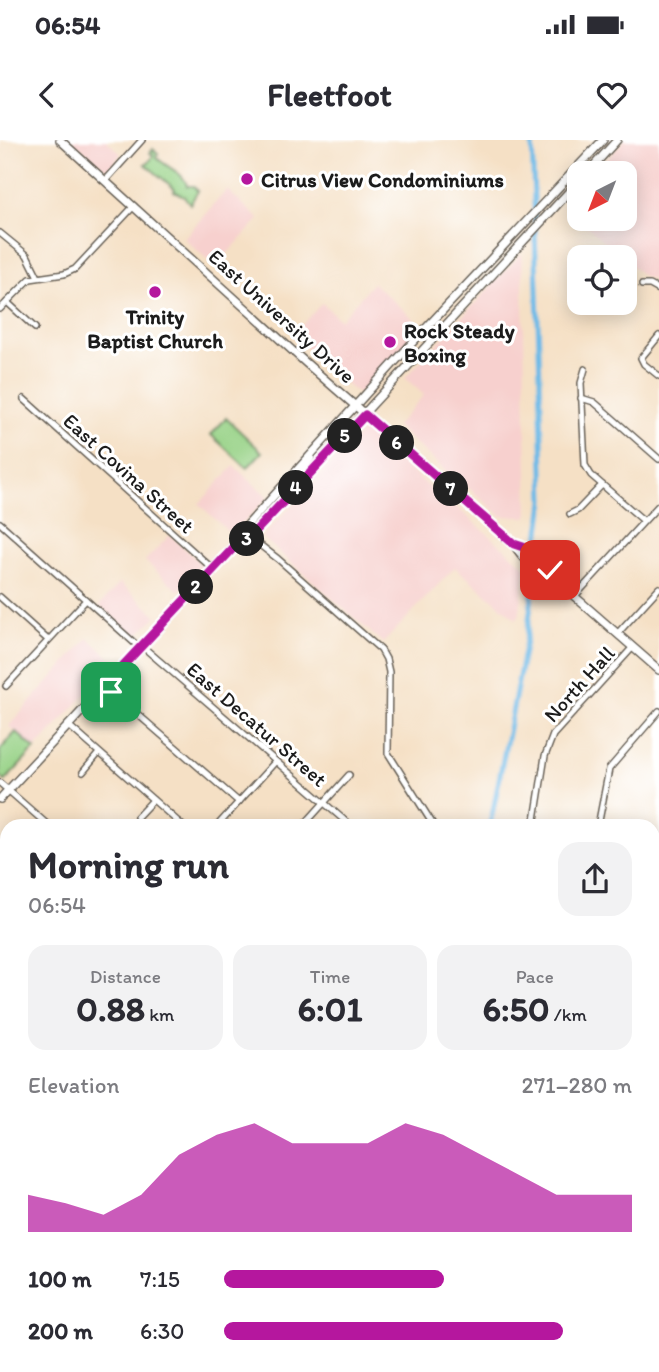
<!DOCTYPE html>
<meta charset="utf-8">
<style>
:root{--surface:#fff;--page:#f2f2f3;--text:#2b2b33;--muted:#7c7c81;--accent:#b5179e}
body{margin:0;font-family:Itim,sans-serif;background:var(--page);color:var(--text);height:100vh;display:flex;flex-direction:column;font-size:26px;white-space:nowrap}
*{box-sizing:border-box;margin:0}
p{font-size:23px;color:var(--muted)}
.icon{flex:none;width:38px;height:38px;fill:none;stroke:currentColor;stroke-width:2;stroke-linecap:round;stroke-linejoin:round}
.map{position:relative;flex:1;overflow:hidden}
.side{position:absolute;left:0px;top:679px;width:660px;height:553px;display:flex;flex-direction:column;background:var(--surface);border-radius:21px 21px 0 0;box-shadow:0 4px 18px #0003}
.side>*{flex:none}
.needle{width:46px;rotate:222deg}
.fabs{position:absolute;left:567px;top:21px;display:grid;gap:14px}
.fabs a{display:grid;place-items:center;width:70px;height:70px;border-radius:14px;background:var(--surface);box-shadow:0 4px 18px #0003;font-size:35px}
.pin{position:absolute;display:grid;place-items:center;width:60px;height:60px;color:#fff;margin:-30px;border-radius:14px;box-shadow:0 4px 10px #0006}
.km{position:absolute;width:35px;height:35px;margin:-18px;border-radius:50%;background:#222;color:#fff;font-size:19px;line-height:35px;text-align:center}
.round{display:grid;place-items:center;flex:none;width:74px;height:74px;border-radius:21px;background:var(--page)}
.head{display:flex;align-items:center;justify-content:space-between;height:119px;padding:0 28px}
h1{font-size:38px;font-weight:700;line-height:52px}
.figures{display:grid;grid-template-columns:repeat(3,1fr);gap:10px;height:119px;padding:7px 28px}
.figures div{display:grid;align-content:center;border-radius:18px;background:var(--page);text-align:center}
.figures b{font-size:35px;font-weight:700}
.figures small{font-size:19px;font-weight:400}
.figures p{font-size:19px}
.chart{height:196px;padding:14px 28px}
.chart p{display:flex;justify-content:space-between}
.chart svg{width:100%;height:126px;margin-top:7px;fill:var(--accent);opacity:.7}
ul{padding:0 28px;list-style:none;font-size:23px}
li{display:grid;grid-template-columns:112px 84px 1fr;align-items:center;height:52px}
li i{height:18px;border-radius:9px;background:var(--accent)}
.status{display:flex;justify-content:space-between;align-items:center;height:49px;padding:0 35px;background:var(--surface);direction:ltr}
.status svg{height:19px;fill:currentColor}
header{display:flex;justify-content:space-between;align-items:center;height:91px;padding:0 28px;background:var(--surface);font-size:32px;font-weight:700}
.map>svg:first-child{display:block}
.built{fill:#f7d0ce}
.green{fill:#97d286;stroke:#5a7751;stroke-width:2}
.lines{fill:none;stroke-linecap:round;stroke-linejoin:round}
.canal{stroke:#6dbae7;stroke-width:5}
.minor-casing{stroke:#686157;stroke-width:8}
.major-casing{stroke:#686157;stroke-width:10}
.minor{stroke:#fff;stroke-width:5}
.major{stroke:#fff;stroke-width:7}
.route-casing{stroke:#fff;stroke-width:14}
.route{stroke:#b5179e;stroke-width:9}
.poi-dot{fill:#b5179e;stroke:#fff;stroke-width:2.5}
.labels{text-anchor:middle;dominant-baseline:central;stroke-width:6;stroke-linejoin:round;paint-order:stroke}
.poi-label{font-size:21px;font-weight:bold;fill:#1c1c1c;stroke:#fff;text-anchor:start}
.street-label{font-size:21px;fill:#1c1c1c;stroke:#fff}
</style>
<div class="status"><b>06:54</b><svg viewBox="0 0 49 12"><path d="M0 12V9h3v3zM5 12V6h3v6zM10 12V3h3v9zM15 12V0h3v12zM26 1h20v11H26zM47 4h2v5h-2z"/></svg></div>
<header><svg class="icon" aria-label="back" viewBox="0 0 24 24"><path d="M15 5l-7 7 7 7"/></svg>Fleetfoot<svg class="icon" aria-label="heart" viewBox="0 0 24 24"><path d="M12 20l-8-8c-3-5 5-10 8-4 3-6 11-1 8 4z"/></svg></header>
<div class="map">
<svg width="659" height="1232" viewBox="0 0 659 1232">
<rect width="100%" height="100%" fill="#fff"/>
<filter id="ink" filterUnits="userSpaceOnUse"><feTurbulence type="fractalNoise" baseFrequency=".0143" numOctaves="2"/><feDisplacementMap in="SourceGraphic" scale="14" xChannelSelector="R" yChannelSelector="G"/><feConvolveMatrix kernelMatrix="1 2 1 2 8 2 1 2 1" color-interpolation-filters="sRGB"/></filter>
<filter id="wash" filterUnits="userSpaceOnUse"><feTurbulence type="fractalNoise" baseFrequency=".00686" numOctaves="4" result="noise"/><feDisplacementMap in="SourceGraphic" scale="28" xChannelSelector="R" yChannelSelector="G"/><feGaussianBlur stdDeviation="1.57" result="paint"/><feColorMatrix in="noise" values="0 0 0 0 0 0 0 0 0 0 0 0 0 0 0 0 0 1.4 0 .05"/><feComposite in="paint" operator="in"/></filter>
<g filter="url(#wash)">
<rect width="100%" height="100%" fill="#f5e0c5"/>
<g class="built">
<polygon points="71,0 106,0 121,14 109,28 104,28"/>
<polygon points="625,0 659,0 659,142 643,136 625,120 625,117 622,117 564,66 579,49 579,79 625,79 625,33 594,33"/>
<polygon points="227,50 259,79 215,127 184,98"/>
<polygon points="522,113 523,148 528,377 501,376 470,349 457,341 396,286 424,255 405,238"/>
<polygon points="373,143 422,186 363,252 357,253 342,241 336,232 292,196 322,163 340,180"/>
<polygon points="365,289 444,361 455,366 526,427 519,476 516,479 455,427 383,503 262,397"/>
<polygon points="234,326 268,357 232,395 199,364"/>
<polygon points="170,395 201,424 179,451 145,421"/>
<polygon points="120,443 157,476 136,496 99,466"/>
<polygon points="88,498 115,522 35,609 9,586"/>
<polygon points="653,952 659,957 659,1132 653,1126"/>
</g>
<g class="green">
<path d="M 153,9 L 158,14 L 156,17 C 167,28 184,32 187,46 L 193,46 L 198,51 L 190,64 L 184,56 L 174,51 L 175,49 L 145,24 L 150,21 L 153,15 L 150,13 Z"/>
<polygon points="226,278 262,312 247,328 211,295"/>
<polygon points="16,592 35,609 5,641 0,636 0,610"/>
</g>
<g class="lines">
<g class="canal">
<polyline points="490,686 527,496 544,360 532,0"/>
<polyline points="482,1225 483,1232"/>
</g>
</g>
</g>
<g filter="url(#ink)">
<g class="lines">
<g class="minor-casing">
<g id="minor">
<polyline points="105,41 142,0"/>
<polyline points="0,93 27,115 38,137"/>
<polyline points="642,145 650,145 659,150"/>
<polyline points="7,162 35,188"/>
<polyline points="0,169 30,139 64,134 75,129 134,66"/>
<polyline points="659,196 641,218 644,224 659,236"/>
<polyline points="585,229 581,243 585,325 591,335 644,381"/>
<polyline points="581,258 594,262 659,319"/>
<polyline points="24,259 213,429"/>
<polyline points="570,374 578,370 602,345"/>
<polyline points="0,383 140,508"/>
<polyline points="247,395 278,419 381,510 386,519 389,532 388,613 434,686"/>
<polyline points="575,456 659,365"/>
<polyline points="0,457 48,500"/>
<polyline points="617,494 659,448"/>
<polyline points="142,506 351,686"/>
<polyline points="6,546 86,460"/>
<polyline points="105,546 239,662"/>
<polyline points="68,585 183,686"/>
<polyline points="83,632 99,613"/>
<polyline points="0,643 49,686"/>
<polyline points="137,677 153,660"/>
<polyline points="217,686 275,622"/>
<polyline points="303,686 349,635"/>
<polyline points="534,686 545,616 553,595 633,507"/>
<polyline points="598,686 609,629 659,571"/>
<polyline points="0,721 7,727"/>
<polyline points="653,791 659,785"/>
<polyline points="0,800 3,803 0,812"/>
<polyline points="653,806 659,812"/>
<polyline points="0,865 7,866"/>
<polyline points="653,927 659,920"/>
<polyline points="653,947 659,953"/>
<polyline points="0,955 7,961"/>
<polyline points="0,1052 7,1058"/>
<polyline points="653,1132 659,1138"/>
<polyline points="653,1151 659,1145"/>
<polyline points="0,1175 7,1181"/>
<polyline points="57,1225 65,1232"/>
<polyline points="201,1225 209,1232"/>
<polyline points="394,1225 395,1232"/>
<polyline points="579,1225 587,1232"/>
<polyline points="284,1232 290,1225"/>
</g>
</g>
<g class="major-casing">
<g id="major">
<path d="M 60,0 L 306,223 L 514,404 C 530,409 550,427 558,442 L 659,530"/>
<polyline points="587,33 617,0"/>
<polyline points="299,345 298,338 311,318"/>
<polyline points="278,364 292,343 290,337"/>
<polyline points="239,402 249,398 579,41"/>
<path d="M 514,404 C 520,416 545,440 558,442"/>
<polyline points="0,659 239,402 242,391 412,203 603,0"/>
</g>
</g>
<use href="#minor" class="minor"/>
<use href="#major" class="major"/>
</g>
</g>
<g class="lines" filter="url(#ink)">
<g class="route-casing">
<polyline id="route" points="111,552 105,546 118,531 239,402 249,398 365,275 514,404 523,407 550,430"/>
</g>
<use href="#route" class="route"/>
</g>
<g class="poi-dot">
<circle cx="247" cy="39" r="7"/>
<circle cx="155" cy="152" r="7"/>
<circle cx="390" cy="202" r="7"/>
</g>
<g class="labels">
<g class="poi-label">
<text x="261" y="39">Citrus View Condominiums</text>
<text x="155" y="176" text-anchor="middle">Trinity<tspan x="155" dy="24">Baptist Church</tspan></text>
<text x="404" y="190">Rock Steady<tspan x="404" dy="24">Boxing</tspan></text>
</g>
<g class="street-label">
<text transform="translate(282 176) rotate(42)">East University Drive</text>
<text transform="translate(129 333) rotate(42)">East Covina Street</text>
<text transform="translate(579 544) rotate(-48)">North Hall</text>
<text transform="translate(257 584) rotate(41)">East Decatur Street</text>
</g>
</g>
</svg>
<div class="fabs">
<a><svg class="needle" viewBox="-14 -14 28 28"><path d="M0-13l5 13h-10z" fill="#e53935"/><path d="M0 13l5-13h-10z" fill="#7c7c81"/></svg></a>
<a><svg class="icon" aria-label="locate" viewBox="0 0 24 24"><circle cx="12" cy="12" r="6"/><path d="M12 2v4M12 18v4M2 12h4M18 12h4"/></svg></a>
</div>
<div class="pin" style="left:111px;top:552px;background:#1e9e55"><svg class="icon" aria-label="arrive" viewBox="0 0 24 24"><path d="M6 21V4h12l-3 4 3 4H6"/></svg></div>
<div class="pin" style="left:550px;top:430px;background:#d93025"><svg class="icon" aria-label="check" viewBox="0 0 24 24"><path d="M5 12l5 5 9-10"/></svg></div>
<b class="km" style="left:196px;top:447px">2</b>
<b class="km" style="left:247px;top:399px">3</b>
<b class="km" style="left:296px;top:348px">4</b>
<b class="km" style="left:345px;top:296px">5</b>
<b class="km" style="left:397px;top:303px">6</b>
<b class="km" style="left:451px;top:349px">7</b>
<section class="side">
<div class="head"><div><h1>Morning run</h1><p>06:54</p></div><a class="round"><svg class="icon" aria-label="share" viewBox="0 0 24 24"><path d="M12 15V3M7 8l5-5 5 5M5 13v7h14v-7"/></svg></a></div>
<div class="figures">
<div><p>Distance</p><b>0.88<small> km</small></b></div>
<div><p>Time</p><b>6:01</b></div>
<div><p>Pace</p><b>6:50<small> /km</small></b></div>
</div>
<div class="chart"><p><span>Elevation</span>271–280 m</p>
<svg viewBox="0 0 160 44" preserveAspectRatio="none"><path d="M0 44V31L10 34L20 38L30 31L40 17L50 10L60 6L70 13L80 13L90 13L100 6L110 10L120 17L130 24L140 31L150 31L160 31V44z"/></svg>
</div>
<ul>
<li><b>100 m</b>7:15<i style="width:54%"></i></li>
<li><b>200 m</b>6:30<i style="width:83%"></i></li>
</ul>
</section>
</div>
